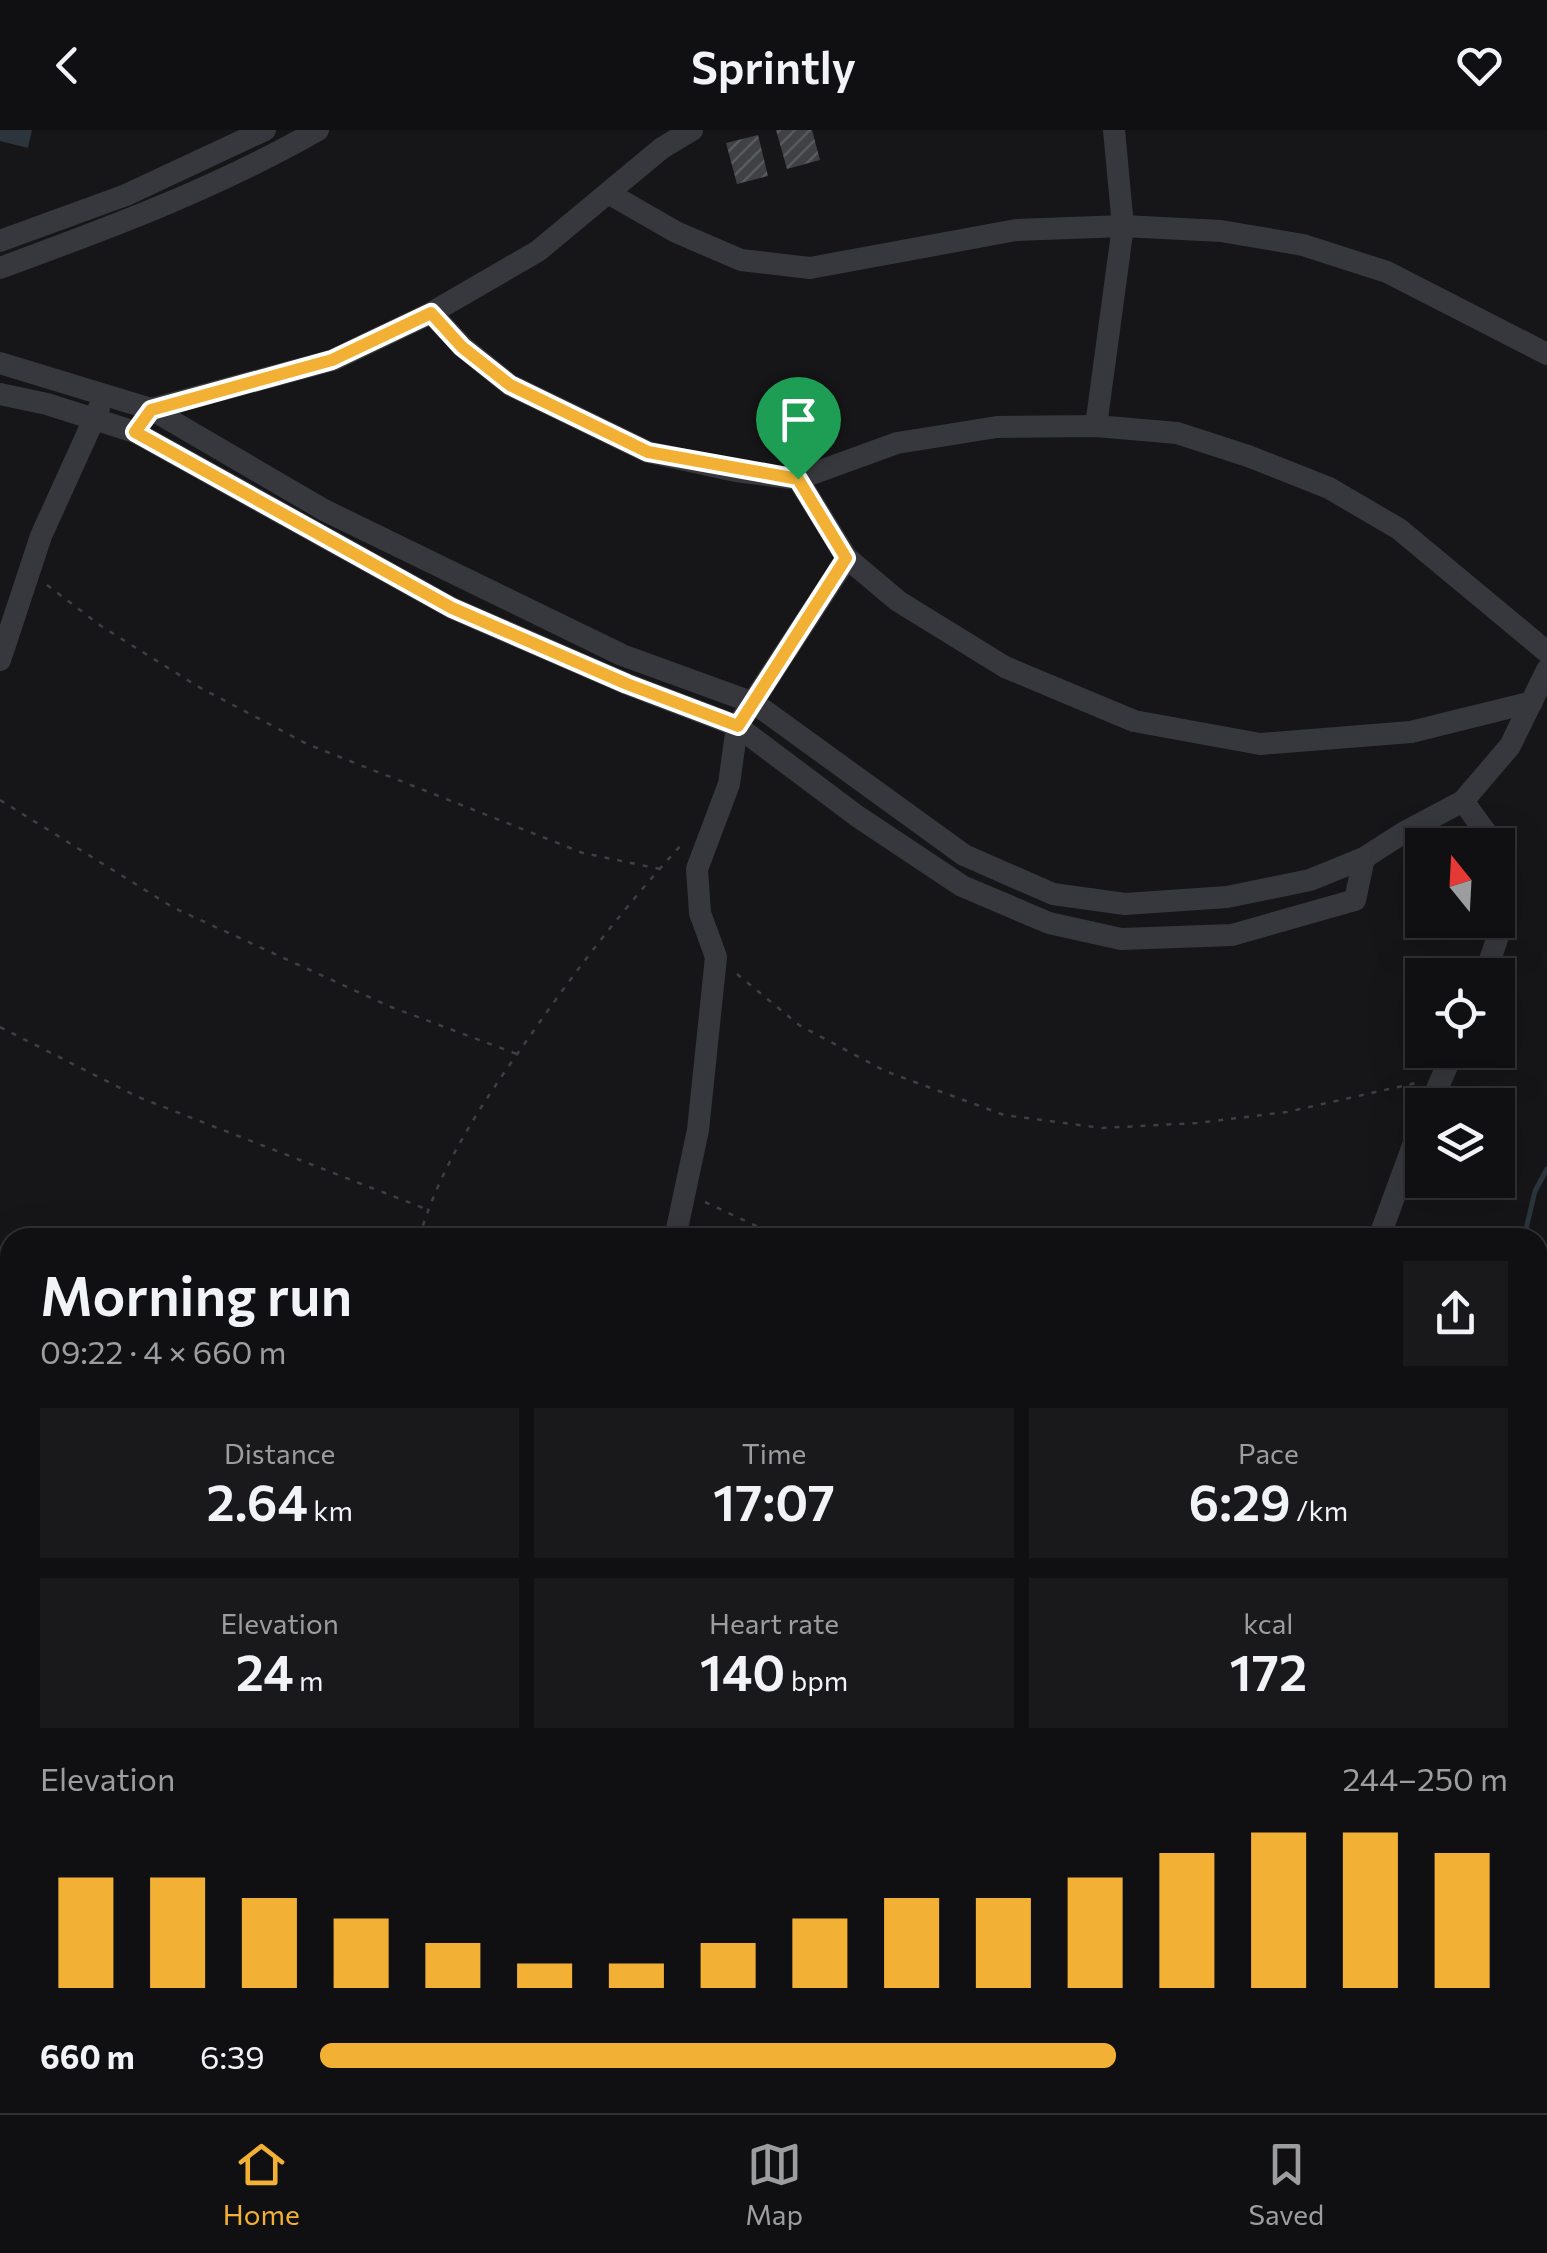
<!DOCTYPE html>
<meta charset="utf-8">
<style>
:root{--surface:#101012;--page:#19191b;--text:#f1f3f6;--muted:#9c9d9f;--line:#303032;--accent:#f2b134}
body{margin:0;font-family:Commissioner,sans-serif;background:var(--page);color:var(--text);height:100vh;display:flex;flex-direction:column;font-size:38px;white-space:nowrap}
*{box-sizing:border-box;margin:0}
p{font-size:32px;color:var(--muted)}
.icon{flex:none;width:55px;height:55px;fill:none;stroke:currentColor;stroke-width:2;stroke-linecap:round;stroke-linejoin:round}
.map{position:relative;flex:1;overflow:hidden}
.drawer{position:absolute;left:0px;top:1098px;width:1548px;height:888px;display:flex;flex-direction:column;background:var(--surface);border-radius:30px 30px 0 0;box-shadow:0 10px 40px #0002,0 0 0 2px var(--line)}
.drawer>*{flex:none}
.needle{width:65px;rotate:342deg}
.tools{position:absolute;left:1405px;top:698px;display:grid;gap:20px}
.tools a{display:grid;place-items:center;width:110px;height:110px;border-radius:0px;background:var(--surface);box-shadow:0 10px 40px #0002,0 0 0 2px var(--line);font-size:50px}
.pin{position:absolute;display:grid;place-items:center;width:85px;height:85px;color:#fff;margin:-102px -42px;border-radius:50% 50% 50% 0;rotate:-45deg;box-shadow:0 0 10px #0007}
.pin .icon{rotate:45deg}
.round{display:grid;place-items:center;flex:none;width:105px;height:105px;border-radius:0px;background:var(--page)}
.summary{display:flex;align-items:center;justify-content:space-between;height:170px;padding:0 40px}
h1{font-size:55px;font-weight:600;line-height:75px}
.stats{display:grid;grid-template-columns:repeat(3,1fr);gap:15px;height:170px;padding:10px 40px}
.stats div{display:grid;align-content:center;border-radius:0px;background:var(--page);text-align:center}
.stats b{font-size:50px;font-weight:600}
.stats small{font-size:28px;font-weight:400}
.stats p{font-size:28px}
.chart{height:280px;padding:20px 40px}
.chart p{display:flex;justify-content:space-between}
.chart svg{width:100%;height:180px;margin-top:10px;stroke:var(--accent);stroke-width:6}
ul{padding:0 40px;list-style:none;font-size:32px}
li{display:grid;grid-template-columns:160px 120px 1fr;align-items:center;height:75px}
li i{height:25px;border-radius:12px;background:var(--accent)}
header{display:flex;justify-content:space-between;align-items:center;height:130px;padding:0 40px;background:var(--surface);font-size:45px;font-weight:600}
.tabs{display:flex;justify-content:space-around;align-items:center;height:140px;border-top:2px solid var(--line);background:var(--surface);font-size:28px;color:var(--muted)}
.tabs a{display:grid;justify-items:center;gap:5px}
.tabs .current{color:var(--accent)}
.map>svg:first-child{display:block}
.water{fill:#2c353c}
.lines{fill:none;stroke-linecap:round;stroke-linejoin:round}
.stream{stroke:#2c353c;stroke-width:5}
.building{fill:url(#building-hatch)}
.path{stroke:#3d3f44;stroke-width:2.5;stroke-dasharray:5 8;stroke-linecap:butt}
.minor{stroke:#37383d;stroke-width:22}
.route-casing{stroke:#fff;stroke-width:20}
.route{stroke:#f2b134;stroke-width:12}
</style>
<header><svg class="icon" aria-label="back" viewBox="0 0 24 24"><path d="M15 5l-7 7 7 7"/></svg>Sprintly<svg class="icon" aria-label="heart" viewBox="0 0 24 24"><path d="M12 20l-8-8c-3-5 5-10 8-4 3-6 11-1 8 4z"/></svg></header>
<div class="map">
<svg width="1547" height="1983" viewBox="0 0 1547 1983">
<defs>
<pattern id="building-hatch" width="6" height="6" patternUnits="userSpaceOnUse" patternTransform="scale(2.5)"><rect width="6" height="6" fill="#404145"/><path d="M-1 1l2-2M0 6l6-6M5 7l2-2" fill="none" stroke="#595a5e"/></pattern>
</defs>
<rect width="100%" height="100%" fill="#161618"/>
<polygon class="water" points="0,0 32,0 28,18 0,11"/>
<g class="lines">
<g class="stream">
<polyline points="1524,1108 1535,1061 1547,1039"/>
<polyline points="1538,1439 1547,1449"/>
</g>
</g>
<g class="building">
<polygon points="776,0 812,0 820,30 787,39"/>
<polygon points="758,5 768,46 737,54 726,13"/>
</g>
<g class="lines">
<g class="path">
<polyline points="47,455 101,496 197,556 307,614 583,723 660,739"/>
<polyline points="0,670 174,778 391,877 517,924"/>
<polyline points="737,844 799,895 885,941 1004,985 1102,998 1197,993 1287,982 1416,953"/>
<polyline points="0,897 138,967 426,1079"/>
<polyline points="705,1072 782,1108"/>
<path d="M 419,1108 C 441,1033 485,969 530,906 C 577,838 627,774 683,713"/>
<polyline points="0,1126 10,1130"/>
<polyline points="1538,1151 1547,1124"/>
<polyline points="1538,1395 1547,1407"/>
<polyline points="0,1469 10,1471"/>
<polyline points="1538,1726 1547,1723"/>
<polyline points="0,1970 10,1964"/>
<polyline points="866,1975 870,1983"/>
<polyline points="442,1983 445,1975"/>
</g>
<g class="minor">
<polyline points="608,63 676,102 741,130 810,138 1016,100 1123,96 1221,101 1303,115 1387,142 1547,224"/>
<polyline points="0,111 126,65 265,0"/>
<path d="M 0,138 C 109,98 217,58 318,0"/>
<polyline points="431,183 463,217 510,255 648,322 736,341 798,349 897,313 997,297 1096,296 1177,303 1248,326 1329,358 1399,399 1547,522"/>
<polyline points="0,233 151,279 324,380 622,525 754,573 964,725 1053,764 1125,774 1227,767 1310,750 1364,728 1403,703 1463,671 1510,616 1547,540"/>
<polyline points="0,264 47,274 135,302 452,478 627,554 737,596 857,686 962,756 1049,793 1121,809 1232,805 1355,770 1364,728"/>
<polyline points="148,283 151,279 333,230 431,183 538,121 662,18 692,0"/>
<polyline points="1096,296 1123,96 1114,0"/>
<polyline points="798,349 847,428 898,471 1005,537 1134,591 1260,614 1411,602 1532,572"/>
<polyline points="0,530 41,406 99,278"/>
<polyline points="1463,671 1495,715"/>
<polyline points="1485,845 1505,785 1502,725 1498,719"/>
<polyline points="1430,975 1454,920"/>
<polyline points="675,1108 698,1000 716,827 700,783 697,739 729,654 737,596 847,428"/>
<polyline points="1379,1108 1422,991"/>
<polyline points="0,1348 10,1352"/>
<polyline points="1538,1611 1547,1623"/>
<polyline points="1538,1905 1547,1896"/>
</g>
</g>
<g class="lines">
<g class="route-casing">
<polygon id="route" points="431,183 462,217 510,255 648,322 798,349 846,428 738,596 627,554 452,478 135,302 151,280 332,230"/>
</g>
<use href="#route" class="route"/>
</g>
</svg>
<div class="tools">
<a><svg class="needle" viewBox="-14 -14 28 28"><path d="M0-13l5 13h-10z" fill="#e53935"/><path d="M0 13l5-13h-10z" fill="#9c9d9f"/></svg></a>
<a><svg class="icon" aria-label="locate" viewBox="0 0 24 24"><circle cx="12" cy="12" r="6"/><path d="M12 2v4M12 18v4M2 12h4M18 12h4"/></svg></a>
<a><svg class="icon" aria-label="layers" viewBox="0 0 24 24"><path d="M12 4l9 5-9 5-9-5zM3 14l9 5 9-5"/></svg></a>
</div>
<div class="pin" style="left:798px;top:349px;background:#1e9e55"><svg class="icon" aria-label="arrive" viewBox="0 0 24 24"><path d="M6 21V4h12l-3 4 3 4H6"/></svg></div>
<section class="drawer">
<div class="summary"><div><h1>Morning run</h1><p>09:22 · 4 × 660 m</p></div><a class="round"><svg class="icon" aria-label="share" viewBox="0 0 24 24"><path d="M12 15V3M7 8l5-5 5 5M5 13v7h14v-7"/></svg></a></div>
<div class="stats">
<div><p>Distance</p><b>2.64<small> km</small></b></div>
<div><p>Time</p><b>17:07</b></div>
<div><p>Pace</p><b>6:29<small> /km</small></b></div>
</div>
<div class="stats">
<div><p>Elevation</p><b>24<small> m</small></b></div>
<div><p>Heart rate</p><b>140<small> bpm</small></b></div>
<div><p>kcal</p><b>172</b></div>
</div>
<div class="chart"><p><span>Elevation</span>244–250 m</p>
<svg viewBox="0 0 160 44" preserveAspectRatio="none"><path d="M5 44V17M15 44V17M25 44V22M35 44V27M45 44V33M55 44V38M65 44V38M75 44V33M85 44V27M95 44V22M105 44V22M115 44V17M125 44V11M135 44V6M145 44V6M155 44V11"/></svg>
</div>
<ul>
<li><b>660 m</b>6:39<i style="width:67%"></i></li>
</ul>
</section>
</div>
<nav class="tabs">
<a class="current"><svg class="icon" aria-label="home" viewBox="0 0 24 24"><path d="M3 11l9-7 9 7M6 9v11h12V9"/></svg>Home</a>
<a><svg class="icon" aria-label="map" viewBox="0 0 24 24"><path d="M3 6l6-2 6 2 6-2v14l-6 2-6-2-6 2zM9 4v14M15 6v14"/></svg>Map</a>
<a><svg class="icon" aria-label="saved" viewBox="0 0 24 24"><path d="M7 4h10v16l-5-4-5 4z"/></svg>Saved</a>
</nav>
